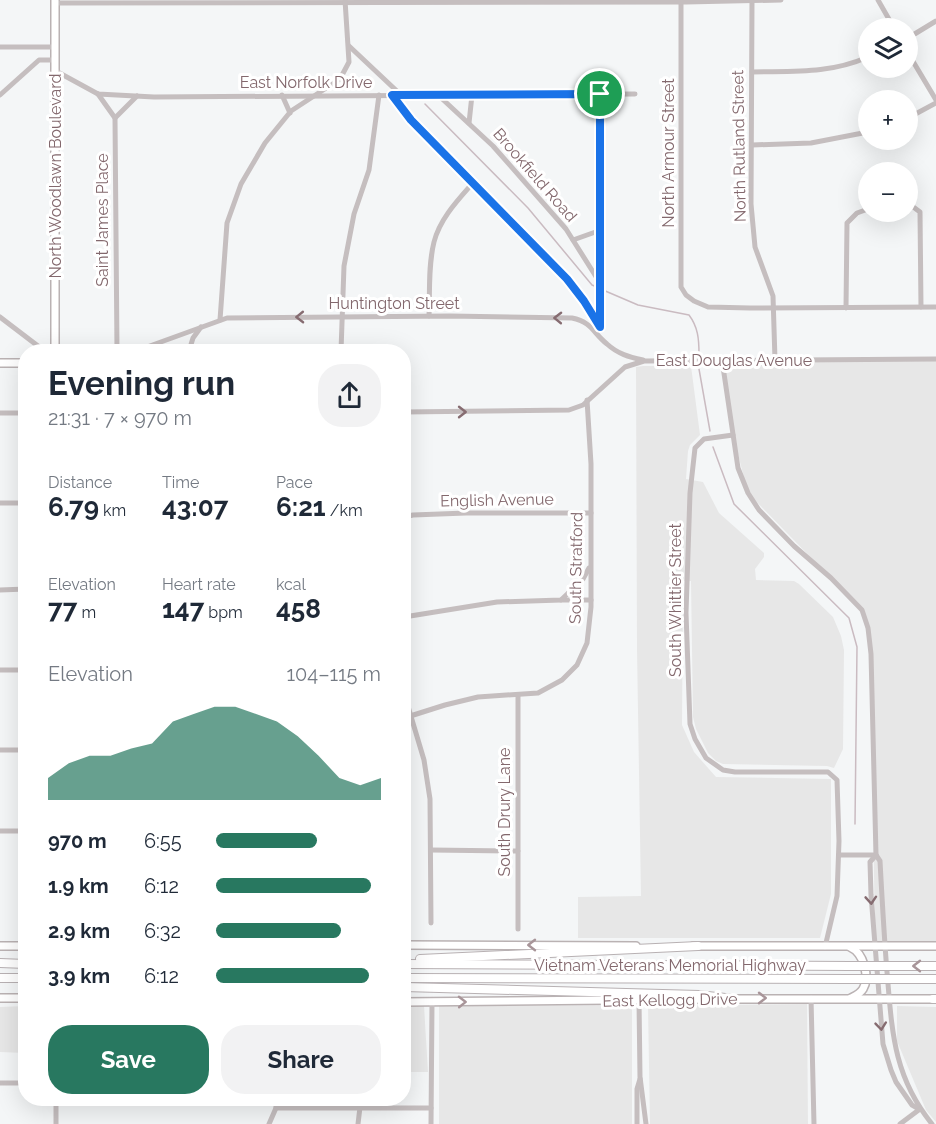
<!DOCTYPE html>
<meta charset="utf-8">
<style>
:root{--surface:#fff;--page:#f2f2f3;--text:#1f2937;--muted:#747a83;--accent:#287860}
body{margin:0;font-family:Raleway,sans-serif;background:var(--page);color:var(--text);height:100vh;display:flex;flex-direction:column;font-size:22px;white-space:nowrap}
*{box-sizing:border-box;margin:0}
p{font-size:20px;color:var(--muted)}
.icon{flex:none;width:33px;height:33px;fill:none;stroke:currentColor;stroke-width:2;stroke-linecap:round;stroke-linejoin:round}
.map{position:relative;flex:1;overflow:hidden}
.panel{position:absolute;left:18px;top:344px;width:393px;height:762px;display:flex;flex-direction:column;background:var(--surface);border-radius:24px;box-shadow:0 6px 24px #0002}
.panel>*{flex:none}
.buttons{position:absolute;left:858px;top:18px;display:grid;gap:12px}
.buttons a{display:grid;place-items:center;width:60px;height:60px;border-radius:50%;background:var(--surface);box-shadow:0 6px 24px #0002;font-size:30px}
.pin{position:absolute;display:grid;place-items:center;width:51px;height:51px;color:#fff;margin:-26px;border:3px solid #fff;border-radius:50%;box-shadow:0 2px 6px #0007}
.round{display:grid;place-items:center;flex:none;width:63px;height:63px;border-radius:24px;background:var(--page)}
.head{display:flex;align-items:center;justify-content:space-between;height:102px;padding:0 30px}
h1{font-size:33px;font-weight:700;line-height:45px}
.stats{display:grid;grid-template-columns:repeat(3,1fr);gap:9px;height:102px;padding:6px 30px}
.stats div{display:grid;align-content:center}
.stats b{font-size:26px;font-weight:700}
.stats small{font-size:16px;font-weight:400}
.stats p{font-size:16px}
.chart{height:168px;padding:12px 30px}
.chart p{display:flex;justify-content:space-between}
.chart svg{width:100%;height:108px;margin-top:6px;fill:var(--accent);opacity:.7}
.cta{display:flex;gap:12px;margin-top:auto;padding:12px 30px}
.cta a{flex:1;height:69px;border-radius:24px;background:var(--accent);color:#fff;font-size:24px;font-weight:700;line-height:69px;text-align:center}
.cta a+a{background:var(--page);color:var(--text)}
ul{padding:0 30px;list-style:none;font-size:20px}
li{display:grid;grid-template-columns:96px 72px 1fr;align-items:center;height:45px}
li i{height:15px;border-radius:8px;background:var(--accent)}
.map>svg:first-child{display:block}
.built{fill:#e7e7e7}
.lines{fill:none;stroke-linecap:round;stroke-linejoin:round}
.stream{stroke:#cabbc1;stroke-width:1.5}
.major-casing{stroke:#bab2b3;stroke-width:10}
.highway-casing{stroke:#b8b1b3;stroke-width:10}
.minor{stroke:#c5bebf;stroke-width:5}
.major{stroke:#fff;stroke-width:7}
.highway{stroke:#fff;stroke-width:8}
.highway-bridge-casing{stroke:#b8b1b3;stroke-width:10;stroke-linecap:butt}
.highway-bridge{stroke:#fff;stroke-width:8}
.oneway{stroke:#866c71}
.oneway2{stroke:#a89599}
.route-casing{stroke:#fff;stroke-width:12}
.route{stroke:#1a73e8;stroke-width:8}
.labels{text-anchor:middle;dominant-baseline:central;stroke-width:6;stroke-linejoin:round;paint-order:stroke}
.street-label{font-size:16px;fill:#83686d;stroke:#fff}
</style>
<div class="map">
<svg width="936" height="1124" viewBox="0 0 936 1124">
<rect width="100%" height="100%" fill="#f4f6f7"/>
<g class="built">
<polygon points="936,359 936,946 875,946 871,654 862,610 748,493 733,435 722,360"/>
<polygon points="643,366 691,366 700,435 690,445 688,451 686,479 703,482 719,513 764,553 764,557 755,569 756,580 794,581 799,584 833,617 841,636 844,650 843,749 834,768 827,766 723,764 716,761 708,753 696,729 693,717 691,581 683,581 682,725 694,752 716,777 831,779 831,894 820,938 578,938 578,897 641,896 637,649 636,367"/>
<polygon points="807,1004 808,1124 650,1124 648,1006"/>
<polygon points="632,1005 632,1124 439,1124 439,1006"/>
<polygon points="25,1006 25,1053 0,1052 0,1007"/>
<polygon points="404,1006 424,1006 428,1072 404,1072"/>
<polygon points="897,1006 936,1007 936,1122 926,1110 897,1041"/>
</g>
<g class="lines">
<g class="stream">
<polyline points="425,104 528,208 592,285 597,287"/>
<path d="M 603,290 L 638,305 L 689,315 C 698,327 699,339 699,354"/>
<polyline points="699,369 710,431"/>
<polyline points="713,447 734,504 849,618 857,647 855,824"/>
</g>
<g class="major-casing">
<g id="major">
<polyline points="55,0 55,351"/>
<polyline points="0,363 26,363"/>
<polyline points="404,945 636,946"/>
<polyline points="0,946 26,946"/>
<polyline points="693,946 936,946"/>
<path d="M 850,947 C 864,953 870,977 863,989 C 860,994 855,996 851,998"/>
<polyline points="0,998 26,998"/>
<polyline points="730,999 936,999"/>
<polyline points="404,1002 713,999"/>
</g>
</g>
<g class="highway-casing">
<g id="highway">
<polyline points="420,959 698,946"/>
<polyline points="0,963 26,964"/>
<polyline points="404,964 850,966"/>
<polyline points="898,966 936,966"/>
<polyline points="0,978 26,978"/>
<polyline points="404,978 851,979"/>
<polyline points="898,979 936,979"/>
<polyline points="404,987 699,995 734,999"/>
<polyline points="933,999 936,999"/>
</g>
</g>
<g class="minor">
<polyline points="752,0 751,204 755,247 773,296 775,360"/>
<polyline points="878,0 894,28"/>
<polyline points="681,2 681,287 686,295 694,301 708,307 750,308 936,307"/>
<polyline points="55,3 686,2 781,0"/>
<polyline points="908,38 936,21"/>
<polyline points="349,46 400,94"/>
<polyline points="0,47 55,47"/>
<polyline points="908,53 936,100"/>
<polyline points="54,70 98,94 154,97 635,94"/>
<path d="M 752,72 C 794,71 829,74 868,57"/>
<polyline points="98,94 115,118 117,351"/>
<polyline points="0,95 39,60 54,60"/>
<polyline points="282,95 290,113"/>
<polyline points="392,95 411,120 567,279 584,301 600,327"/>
<polyline points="438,95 493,146 566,229 600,283"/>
<polyline points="115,118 137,96"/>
<polyline points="908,118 936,103"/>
<polyline points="469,123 472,95"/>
<polyline points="752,145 811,143 868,132"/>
<polyline points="908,203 920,212 921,307"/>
<polyline points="573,240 601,230"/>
<polyline points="846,308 847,223 857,213 868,209"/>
<path d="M 429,316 C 430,292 428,266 434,242 C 440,219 457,201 472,184"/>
<polyline points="0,317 38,346 39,351"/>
<polyline points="220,320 227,223 241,184 265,143 291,111 340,79 349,62 345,0"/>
<polyline points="600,326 600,94"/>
<path d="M 136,351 L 227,318 L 450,316 L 572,318 C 592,322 593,333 607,344 C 618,354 629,357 643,360"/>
<polyline points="189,351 193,338 201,327"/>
<polyline points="341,351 344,266 354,214 369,170 379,95"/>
<path d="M 722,360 L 738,468 L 748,493 L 759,510 L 794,546 L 831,578 L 862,610 L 868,628 L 871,654 L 876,855 L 880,861 C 882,898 884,935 887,972 C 892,1030 893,1076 932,1124"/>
<polyline points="404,412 569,410 583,405 625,367 644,361 936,359"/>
<polyline points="0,413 26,413"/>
<polyline points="733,435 704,439 695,448 690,493 686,613 690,724 695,739 706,758 723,770 735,772 828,772 837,780 839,841 837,896 825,947"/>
<polyline points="0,503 26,503"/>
<polyline points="404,517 413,515 466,513 591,513"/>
<polyline points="0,590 26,589"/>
<polyline points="561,600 591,600"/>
<polyline points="404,617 497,602 561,600 583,579 589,568"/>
<polyline points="0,670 26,670"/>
<polyline points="404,693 424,760 430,799 431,923"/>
<polyline points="518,695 518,929"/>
<polyline points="404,718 445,705 478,697 538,693 562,680 577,665 587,643 591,607 591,464 587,400"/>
<polyline points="0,750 26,750"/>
<polyline points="0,831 26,831"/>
<polyline points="431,850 518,851"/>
<polyline points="839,855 876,855"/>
<polyline points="876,855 870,862 871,895 883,1044 891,1070 896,1082 912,1105 919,1109"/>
<polyline points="811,998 814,1124"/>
<polyline points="639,1000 640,1077 646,1124"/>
<polyline points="0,1083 26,1083"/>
<polyline points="276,1108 431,1108"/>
<polyline points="56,1124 56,1098"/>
<polyline points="269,1124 276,1108 276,1098"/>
<polyline points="358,1124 360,1107"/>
<polyline points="431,1124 432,1003"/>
<polyline points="637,1124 637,1089 640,1079"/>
<polyline points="900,1124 920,1109"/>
</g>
<use href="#major" class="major"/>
<use href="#highway" class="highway"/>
<g class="highway-bridge-casing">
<g id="highway-bridge">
<polyline points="850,966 898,966"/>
<polyline points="851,979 898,979"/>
</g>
</g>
<use href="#highway-bridge" class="highway-bridge"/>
</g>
<defs><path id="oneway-chevron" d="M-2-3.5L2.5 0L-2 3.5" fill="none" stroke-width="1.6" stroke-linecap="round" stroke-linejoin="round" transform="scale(1.5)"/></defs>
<g class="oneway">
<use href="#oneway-chevron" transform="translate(300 317) rotate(179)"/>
<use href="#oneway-chevron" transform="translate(558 318) rotate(-179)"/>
<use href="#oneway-chevron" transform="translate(462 412)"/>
<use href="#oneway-chevron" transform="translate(871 900) rotate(86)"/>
<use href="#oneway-chevron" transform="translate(881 1026) rotate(84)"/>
</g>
<g class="oneway2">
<use href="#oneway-chevron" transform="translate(532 945) rotate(180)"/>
<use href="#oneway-chevron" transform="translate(917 966) rotate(-180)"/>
<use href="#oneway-chevron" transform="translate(762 998)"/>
<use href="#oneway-chevron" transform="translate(462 1002) rotate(-1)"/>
</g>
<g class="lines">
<g class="route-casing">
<polygon id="route" points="600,94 600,327 584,301 567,279 411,120 392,95"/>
</g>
<use href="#route" class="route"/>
</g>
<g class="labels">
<g class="street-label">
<text x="306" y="82">East Norfolk Drive</text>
<text transform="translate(739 146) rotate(-91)">North Rutland Street</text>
<text transform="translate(668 153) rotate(-90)">North Armour Street</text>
<text transform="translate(535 175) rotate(49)">Brookfield Road</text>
<text transform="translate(55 176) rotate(-90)">North Woodlawn Boulevard</text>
<text transform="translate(102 220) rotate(-90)">Saint James Place</text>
<text x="394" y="303">Huntington Street</text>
<text x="734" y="360">East Douglas Avenue</text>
<text transform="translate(497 500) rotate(-1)">English Avenue</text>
<text transform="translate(576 568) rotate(-89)">South Stratford</text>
<text transform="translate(675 600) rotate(-90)">South Whittier Street</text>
<text transform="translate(504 812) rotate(-90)">South Drury Lane</text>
<text x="670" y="965">Vietnam Veterans Memorial Highway</text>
<text transform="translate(670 1000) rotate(-1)">East Kellogg Drive</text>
</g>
</g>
</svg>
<div class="buttons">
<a><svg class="icon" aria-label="layers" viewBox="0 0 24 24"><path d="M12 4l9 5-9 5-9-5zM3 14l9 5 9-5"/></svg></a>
<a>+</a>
<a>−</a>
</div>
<div class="pin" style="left:600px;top:94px;background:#1e9e55"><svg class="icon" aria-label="arrive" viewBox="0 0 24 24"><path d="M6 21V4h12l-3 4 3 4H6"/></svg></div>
<section class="panel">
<div class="head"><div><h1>Evening run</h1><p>21:31 · 7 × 970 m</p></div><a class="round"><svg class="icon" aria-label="share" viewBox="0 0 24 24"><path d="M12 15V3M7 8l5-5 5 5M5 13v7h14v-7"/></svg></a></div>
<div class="stats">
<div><p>Distance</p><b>6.79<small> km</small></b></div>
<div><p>Time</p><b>43:07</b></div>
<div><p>Pace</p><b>6:21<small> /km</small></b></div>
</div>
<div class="stats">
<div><p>Elevation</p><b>77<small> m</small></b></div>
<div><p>Heart rate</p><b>147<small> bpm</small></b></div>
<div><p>kcal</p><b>458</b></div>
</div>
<div class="chart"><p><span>Elevation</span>104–115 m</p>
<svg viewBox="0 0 160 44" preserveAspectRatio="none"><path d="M0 44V35L10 29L20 26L30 26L40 23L50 21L60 12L70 9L80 6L90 6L100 9L110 12L120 18L130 26L140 35L150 38L160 35V44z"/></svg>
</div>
<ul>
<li><b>970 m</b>6:55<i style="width:61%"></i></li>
<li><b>1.9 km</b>6:12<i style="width:94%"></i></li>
<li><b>2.9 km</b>6:32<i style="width:76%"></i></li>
<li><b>3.9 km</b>6:12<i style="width:93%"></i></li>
</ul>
<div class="cta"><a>Save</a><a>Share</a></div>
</section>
</div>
